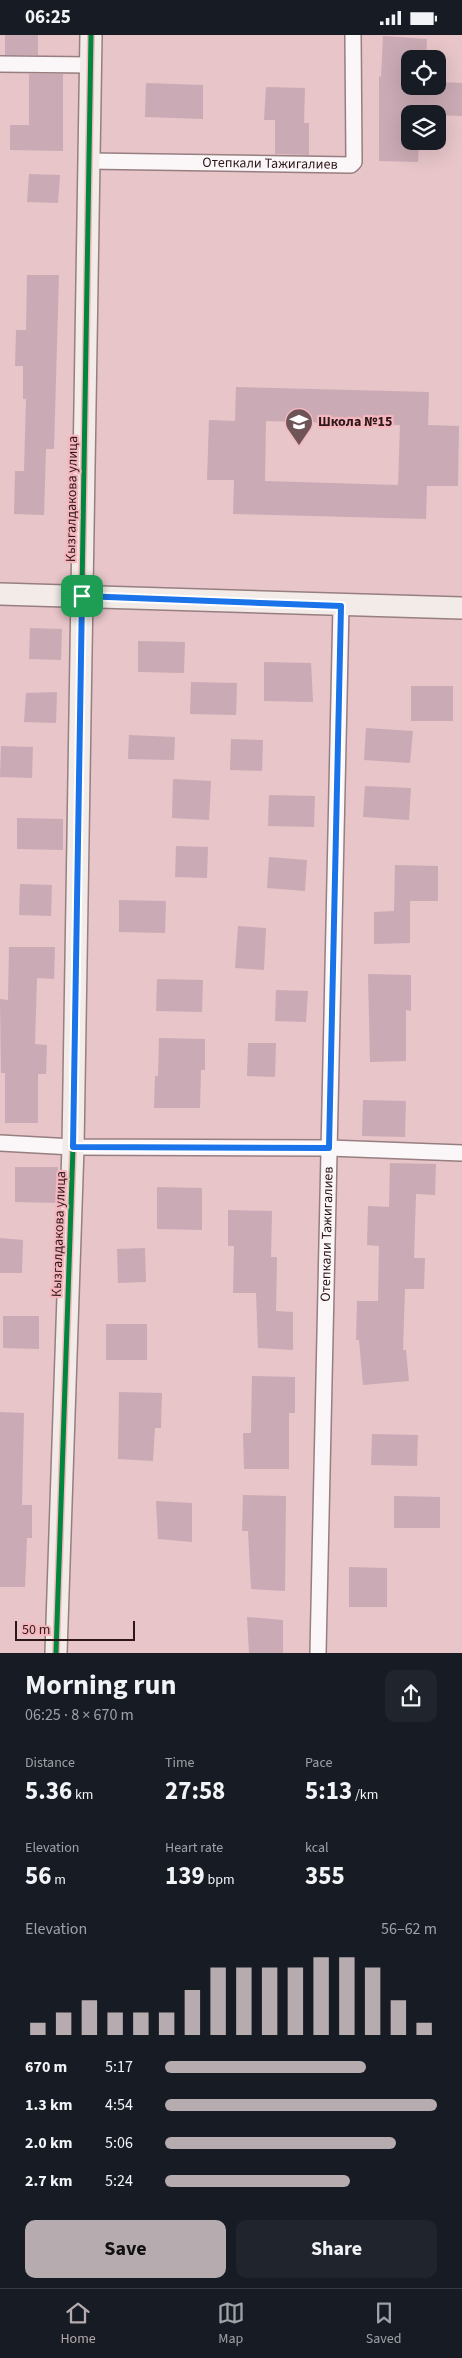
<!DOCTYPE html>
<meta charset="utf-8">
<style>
:root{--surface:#171b24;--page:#20242c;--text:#f1f3f6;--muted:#9ea1a6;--line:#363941;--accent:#b6abae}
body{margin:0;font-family:"Source Sans 3",sans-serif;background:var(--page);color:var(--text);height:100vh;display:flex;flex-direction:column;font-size:19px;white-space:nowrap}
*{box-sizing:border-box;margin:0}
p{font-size:16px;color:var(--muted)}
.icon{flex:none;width:28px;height:28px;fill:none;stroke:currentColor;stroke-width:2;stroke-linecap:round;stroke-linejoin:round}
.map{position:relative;height:1618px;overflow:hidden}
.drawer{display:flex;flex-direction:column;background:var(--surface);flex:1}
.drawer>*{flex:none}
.buttons{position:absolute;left:401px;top:15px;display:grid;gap:10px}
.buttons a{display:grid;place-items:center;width:45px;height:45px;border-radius:10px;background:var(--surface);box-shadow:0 5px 20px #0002;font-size:25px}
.scale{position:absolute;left:15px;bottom:12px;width:120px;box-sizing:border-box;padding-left:5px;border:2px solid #2d171a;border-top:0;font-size:14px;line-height:18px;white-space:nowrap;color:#2d171a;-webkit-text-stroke:4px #f5b7be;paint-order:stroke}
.pin{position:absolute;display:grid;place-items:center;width:42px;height:42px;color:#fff;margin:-21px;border-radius:10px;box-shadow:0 2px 8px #0006}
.round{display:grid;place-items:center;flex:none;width:52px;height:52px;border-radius:10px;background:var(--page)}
.summary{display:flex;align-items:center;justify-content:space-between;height:85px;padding:0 25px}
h1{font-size:28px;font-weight:700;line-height:38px}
.stats{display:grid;grid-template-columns:repeat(3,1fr);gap:8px;height:85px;padding:5px 25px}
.stats div{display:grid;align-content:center}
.stats b{font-size:25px;font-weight:700}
.stats small{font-size:14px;font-weight:400}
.stats p{font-size:14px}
.chart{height:140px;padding:10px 25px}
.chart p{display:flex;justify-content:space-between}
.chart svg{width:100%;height:90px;margin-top:5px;stroke:var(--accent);stroke-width:6}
.cta{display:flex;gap:10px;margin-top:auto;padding:10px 25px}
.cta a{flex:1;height:58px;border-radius:10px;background:var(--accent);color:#111;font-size:20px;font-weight:700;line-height:58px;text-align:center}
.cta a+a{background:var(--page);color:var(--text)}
ul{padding:0 25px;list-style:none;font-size:16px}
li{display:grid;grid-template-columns:80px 60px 1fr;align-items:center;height:38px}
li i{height:12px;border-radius:6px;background:var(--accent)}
.status{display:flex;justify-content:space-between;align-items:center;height:35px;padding:0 25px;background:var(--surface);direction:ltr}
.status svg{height:14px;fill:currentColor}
.dock{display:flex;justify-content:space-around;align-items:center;height:70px;border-top:1px solid var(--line);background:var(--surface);font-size:14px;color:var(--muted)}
.dock a{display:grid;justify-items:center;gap:2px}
.dock .selected{color:var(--accent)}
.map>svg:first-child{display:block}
.building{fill:#caaab4;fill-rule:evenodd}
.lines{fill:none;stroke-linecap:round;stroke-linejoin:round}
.street-casing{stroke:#977e81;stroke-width:18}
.secondary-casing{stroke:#977e81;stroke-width:24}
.street{stroke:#fbf6f7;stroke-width:15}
.secondary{stroke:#f2ebe8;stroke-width:21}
.cycleway-casing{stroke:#f5b7be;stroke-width:8}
.cycleway{stroke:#00873e;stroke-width:5}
.route-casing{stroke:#fff;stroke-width:10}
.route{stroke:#1a73e8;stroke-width:6}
.labels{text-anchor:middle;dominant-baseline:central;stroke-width:4.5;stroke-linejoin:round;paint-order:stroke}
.street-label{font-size:14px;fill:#2d171a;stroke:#f5b7be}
.poi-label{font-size:14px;font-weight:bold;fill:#2d171a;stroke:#f5b7be;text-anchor:start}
</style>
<div class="status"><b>06:25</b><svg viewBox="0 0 49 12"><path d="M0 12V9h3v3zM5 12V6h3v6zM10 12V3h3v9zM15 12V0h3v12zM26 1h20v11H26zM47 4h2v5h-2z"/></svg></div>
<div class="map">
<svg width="462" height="1618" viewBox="0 0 462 1618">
<rect width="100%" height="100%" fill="#e7c5c9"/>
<g class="building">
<rect x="5" y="0" width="33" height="20"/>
<polygon points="383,1 427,4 426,24 410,24 410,51 438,51 438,47 462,48 462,81 410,79 410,106 419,106 418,127 379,126 379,41 381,42"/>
<polygon points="29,39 63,39 63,116 10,115 10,90 29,90"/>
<polygon points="146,48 203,50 203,84 145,82"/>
<polygon points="266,52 305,53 304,88 309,88 309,120 275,119 275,85 264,85"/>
<polygon points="29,139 60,140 58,168 27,167"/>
<polygon points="27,240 59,240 54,414 46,414 44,480 14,479 15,436 24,436 26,364 23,364 23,331 15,331 16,295 26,295"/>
<path d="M 236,352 L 429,357 L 428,390 L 459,391 L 458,451 L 427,451 L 426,484 L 233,479 L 234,445 L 207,445 L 209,385 L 235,386 ZM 266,386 L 400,390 L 398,450 L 265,446 Z"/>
<polygon points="30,593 62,594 61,625 29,624"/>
<polygon points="138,606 185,607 184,638 138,637"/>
<polygon points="264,627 311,628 313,667 264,666"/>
<polygon points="191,647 237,648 236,680 190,679"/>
<rect x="411" y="651" width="42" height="35"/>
<polygon points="57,657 56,688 24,687 26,658"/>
<polygon points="366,693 413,696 410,728 364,725"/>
<polygon points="129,700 175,702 174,725 128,724"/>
<polygon points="231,704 263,705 262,736 230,735"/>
<polygon points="1,711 33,712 32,743 0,742"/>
<polygon points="173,744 211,746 209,785 172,783"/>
<polygon points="365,751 411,753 409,785 363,782"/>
<polygon points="269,760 315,761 314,792 268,791"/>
<polygon points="17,783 63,784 63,815 17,814"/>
<polygon points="176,811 208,812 207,843 175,842"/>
<polygon points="269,822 307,825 305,856 267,853"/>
<polygon points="395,830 438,831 438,866 410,866 410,908 374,909 374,877 394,876"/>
<polygon points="20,849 52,850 51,881 19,880"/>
<polygon points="119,865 166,866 165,898 119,897"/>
<polygon points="238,891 266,893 264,935 235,933"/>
<polygon points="9,912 55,912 54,944 37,943 35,1009 47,1010 46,1039 38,1039 38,1088 5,1088 5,1038 1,1038 0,964 8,965"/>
<polygon points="368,939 411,940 411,976 406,975 406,1026 370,1027"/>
<polygon points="157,944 203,945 202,977 156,976"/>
<polygon points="276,955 308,956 306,987 275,986"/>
<polygon points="159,1003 205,1004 205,1035 201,1035 200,1073 154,1073 155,1041 158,1041"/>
<polygon points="248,1008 276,1008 275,1042 247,1041"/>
<polygon points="363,1065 406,1066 405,1102 362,1101"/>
<polygon points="390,1128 436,1129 435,1160 416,1159 414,1223 425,1223 424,1254 405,1254 403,1315 406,1315 409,1346 363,1350 359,1305 356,1305 357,1266 378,1266 379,1211 367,1210 368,1171 389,1172"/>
<polygon points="15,1132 58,1132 58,1168 15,1167"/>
<polygon points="157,1152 202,1153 202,1195 157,1194"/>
<polygon points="228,1175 272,1176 271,1222 277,1222 276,1276 293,1277 293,1315 258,1313 256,1258 233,1258 234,1211 228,1211"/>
<polygon points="0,1203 23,1205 22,1238 0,1238"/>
<polygon points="145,1213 146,1247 118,1248 117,1214"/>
<polygon points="3,1281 39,1281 39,1314 3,1313"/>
<rect x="106" y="1289" width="41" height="36"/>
<polygon points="252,1341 295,1342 295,1378 289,1378 289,1434 244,1434 243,1398 251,1398"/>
<polygon points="119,1357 162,1358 161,1393 155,1393 153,1426 118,1424"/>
<polygon points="0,1377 24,1378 22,1470 32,1470 32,1503 27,1503 25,1552 0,1552"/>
<polygon points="372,1399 418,1400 417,1431 371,1430"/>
<polygon points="243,1460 286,1461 285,1556 251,1554 248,1496 242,1496"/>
<polygon points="394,1461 440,1462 440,1493 394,1493"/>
<polygon points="156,1466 192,1468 192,1507 158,1504"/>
<polygon points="349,1532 387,1533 387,1572 349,1572"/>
<polygon points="247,1582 283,1585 283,1618 249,1618"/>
</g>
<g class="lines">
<g class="street-casing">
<g id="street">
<polyline points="0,29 91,30"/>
<path id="s1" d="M 89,126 L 351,130 L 354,127 L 353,0"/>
<polyline points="0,1108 73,1112 329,1113 462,1118"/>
<path id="s2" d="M 318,1618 L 341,571"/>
</g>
</g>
<g class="secondary-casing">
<g id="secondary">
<polyline points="0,559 462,573"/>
<polyline points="56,1618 73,1112 91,0"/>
</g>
</g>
<use href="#street" class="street"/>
<use href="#secondary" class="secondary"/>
<g class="cycleway-casing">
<polyline id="cycleway" points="56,1618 73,1112 91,0"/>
</g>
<use href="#cycleway" class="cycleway"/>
</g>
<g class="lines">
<g class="route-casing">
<polygon id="route" points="82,561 341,571 329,1113 73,1112"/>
</g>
<use href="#route" class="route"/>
</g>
<defs>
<g id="school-pin" transform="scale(1.4375)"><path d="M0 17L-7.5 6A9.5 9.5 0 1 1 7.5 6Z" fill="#6e5457" stroke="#f5b7be"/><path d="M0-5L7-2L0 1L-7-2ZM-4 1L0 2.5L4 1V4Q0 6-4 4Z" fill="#fff"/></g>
</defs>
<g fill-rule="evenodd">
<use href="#school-pin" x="299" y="387"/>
</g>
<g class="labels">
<g class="street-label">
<text stroke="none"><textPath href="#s1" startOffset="181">Отепкали Тажигалиев</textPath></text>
<text transform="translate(72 464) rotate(-89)">Кызгалдакова улица</text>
<text transform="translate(59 1199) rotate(-88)">Кызгалдакова улица</text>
<text stroke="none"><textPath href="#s2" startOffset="419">Отепкали Тажигалиев</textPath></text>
</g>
<g class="poi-label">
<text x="318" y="387">Школа №15</text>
</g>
</g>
</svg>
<div class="buttons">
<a><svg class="icon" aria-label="locate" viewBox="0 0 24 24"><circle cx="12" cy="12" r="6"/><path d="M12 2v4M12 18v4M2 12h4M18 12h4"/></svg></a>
<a><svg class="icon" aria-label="layers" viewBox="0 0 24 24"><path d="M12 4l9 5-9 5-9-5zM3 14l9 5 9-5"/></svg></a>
</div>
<div class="scale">50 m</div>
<div class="pin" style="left:82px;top:561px;background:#1e9e55"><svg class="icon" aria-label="arrive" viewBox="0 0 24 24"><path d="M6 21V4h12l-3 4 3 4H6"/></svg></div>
</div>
<section class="drawer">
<div class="summary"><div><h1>Morning run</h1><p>06:25 · 8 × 670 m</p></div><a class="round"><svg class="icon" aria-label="share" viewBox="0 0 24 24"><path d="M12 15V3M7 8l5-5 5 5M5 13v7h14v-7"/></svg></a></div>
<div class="stats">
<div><p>Distance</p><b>5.36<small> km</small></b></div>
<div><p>Time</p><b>27:58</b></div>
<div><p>Pace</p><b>5:13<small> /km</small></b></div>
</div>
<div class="stats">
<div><p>Elevation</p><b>56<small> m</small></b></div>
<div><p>Heart rate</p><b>139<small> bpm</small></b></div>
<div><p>kcal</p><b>355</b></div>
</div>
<div class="chart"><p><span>Elevation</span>56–62 m</p>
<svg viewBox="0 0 160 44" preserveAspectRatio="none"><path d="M5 44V38M15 44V33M25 44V27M35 44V33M45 44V33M55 44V33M65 44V22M75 44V11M85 44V11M95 44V11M105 44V11M115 44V6M125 44V6M135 44V11M145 44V27M155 44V38"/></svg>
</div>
<ul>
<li><b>670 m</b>5:17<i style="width:74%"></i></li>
<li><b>1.3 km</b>4:54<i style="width:100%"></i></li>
<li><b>2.0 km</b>5:06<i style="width:85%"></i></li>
<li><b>2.7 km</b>5:24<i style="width:68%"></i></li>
</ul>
<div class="cta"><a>Save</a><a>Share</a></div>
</section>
<nav class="dock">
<a class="selected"><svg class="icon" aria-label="home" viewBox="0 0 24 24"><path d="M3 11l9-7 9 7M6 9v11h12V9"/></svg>Home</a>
<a><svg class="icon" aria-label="map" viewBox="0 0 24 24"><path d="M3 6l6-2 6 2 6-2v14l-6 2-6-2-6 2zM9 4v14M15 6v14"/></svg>Map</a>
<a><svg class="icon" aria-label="saved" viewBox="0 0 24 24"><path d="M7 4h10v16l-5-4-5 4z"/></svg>Saved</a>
</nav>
